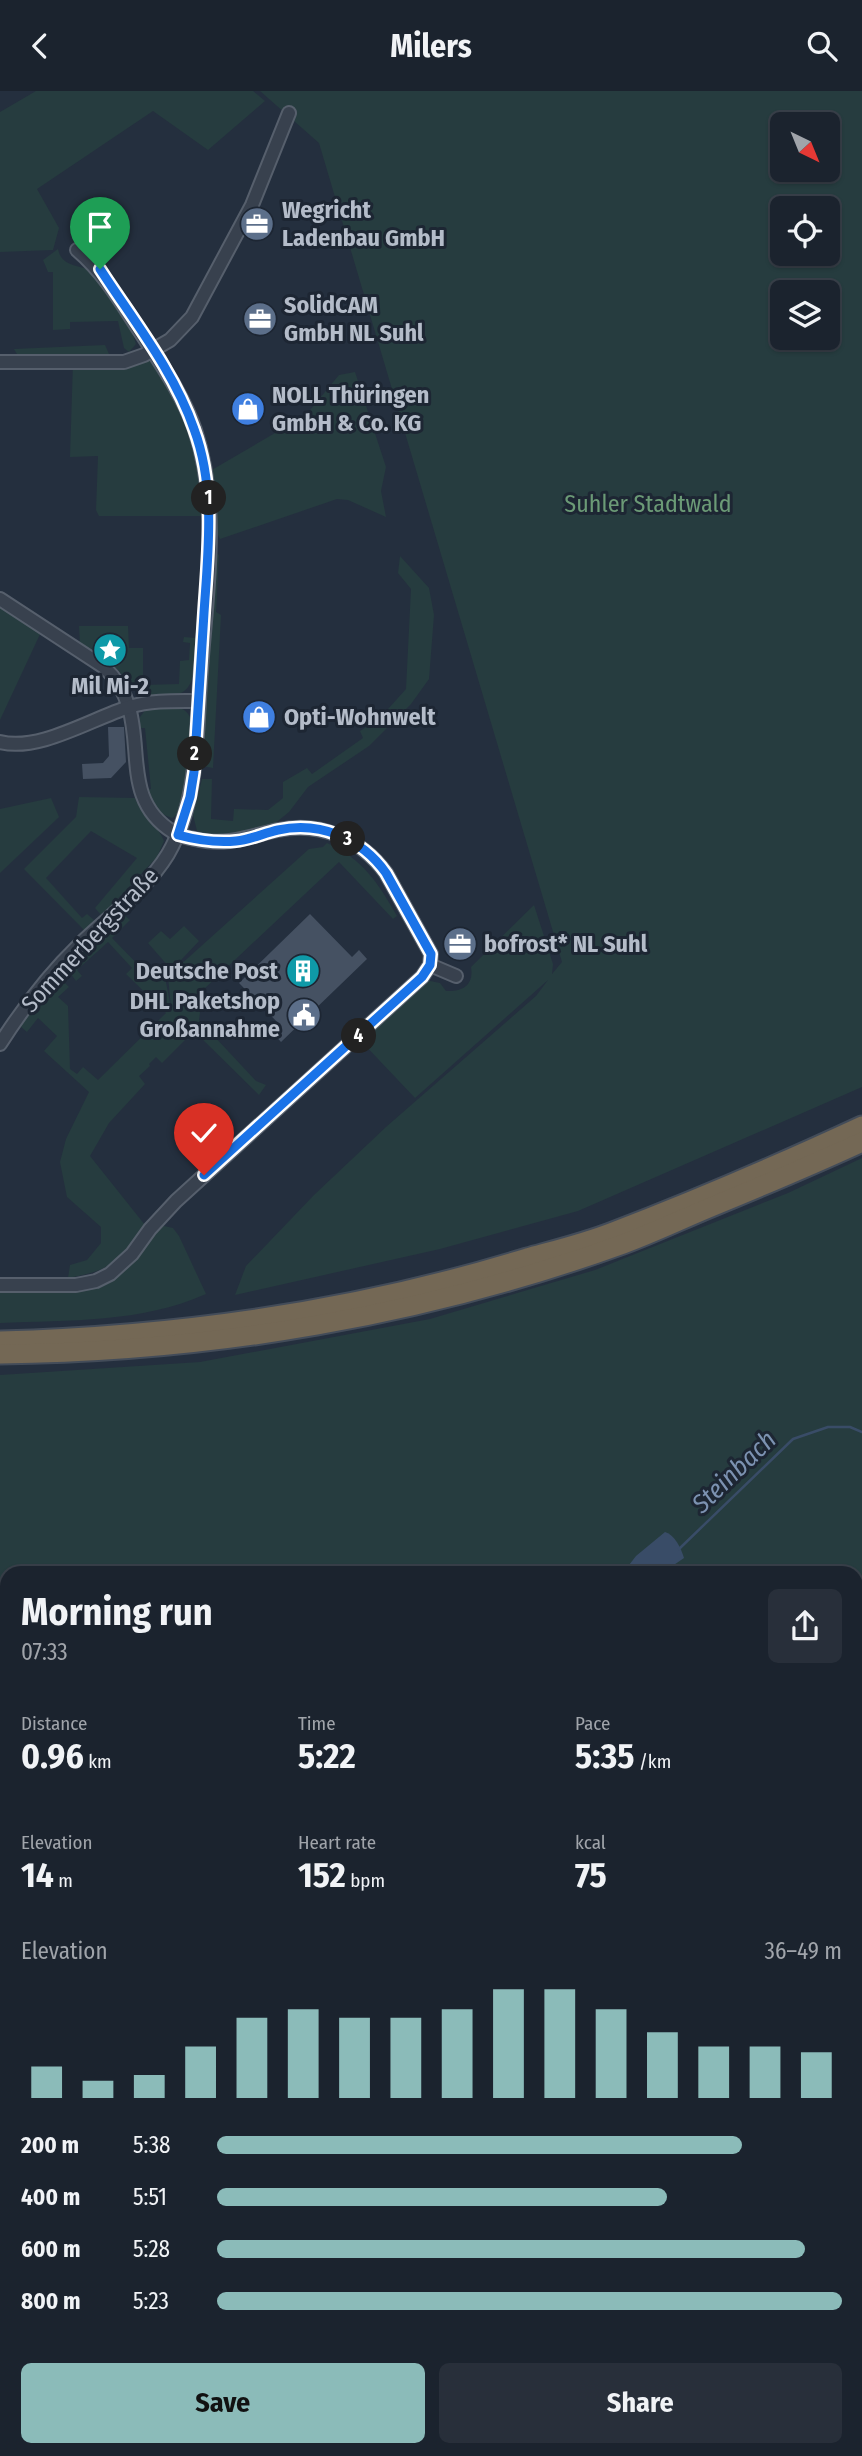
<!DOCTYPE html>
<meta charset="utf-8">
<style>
:root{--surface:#1b232e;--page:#282f3a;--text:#f1f3f6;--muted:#a0a4aa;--line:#39404a;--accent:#8bbbb9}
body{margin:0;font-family:"Fira Sans Condensed",sans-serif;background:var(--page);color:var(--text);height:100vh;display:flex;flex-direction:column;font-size:26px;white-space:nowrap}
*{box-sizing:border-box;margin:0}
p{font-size:23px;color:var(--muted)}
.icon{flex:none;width:38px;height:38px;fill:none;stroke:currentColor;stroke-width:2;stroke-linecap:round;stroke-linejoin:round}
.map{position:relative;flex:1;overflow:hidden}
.panel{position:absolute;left:0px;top:1475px;width:863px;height:891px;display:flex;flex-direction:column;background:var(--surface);border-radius:21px 21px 0 0;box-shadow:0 2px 5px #0004,0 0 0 2px var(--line)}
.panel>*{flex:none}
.needle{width:46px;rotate:137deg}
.controls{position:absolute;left:770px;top:21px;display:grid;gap:14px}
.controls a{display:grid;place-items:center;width:70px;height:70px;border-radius:10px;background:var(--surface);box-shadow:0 2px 5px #0004,0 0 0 2px var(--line);font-size:35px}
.pin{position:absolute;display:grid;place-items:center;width:60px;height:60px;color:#fff;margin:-72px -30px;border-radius:50% 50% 50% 0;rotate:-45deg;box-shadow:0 0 7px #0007}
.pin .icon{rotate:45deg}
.km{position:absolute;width:35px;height:35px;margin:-18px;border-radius:50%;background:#222;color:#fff;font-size:19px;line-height:35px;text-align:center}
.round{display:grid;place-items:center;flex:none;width:74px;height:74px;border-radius:10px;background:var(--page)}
.overview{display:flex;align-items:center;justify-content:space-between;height:119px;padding:0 21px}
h1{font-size:38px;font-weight:700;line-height:52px}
.figures{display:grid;grid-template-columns:repeat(3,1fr);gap:10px;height:119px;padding:7px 21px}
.figures div{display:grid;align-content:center}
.figures b{font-size:35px;font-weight:700}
.figures small{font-size:19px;font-weight:400}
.figures p{font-size:19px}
.chart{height:196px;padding:14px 21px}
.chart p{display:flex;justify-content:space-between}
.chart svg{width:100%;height:126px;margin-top:7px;stroke:var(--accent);stroke-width:6}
.action{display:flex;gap:14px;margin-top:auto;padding:14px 21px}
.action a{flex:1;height:80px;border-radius:10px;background:var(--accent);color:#111;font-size:28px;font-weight:700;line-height:80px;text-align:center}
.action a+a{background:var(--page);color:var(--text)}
ul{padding:0 21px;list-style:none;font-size:23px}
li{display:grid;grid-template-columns:112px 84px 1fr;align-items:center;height:52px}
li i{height:18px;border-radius:9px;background:var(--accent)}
header{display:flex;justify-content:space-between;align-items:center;height:91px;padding:0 21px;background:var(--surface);font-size:32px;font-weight:700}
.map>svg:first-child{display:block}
.green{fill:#263c3f;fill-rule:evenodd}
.water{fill:#394c67}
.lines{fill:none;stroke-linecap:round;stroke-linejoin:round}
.stream{stroke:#394c67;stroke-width:2.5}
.building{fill:#455162}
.minor-casing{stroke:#565f6c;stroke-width:16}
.highway-casing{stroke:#434c59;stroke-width:23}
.minor{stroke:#38414e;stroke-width:12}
.highway{stroke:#746855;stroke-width:19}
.route-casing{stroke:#fff;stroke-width:14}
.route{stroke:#1a73e8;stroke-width:9}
.labels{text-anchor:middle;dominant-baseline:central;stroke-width:6;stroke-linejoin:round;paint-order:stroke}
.poi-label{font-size:24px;font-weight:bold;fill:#b4bcc9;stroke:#1d2633;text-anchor:start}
.park-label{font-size:24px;fill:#6b9a76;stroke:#1d2633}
.street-label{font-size:24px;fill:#b4bcc9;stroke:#1d2633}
.water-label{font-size:26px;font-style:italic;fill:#7c92b1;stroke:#1d2633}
</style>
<header><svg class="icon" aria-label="back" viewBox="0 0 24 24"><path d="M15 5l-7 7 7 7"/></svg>Milers<svg class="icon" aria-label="search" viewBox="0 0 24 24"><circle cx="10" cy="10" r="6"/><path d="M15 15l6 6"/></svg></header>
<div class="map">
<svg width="862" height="2365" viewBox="0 0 862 2365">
<rect width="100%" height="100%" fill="#242f3e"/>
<g class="green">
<polygon points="36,0 253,0 265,10 208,59 153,20 37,98 59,137 53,159 0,161 0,21"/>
<path d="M 260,0 L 862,0 L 862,996 L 578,1120 L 440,1158 L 235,1204 L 246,1175 L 314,1104 L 386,1036 L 536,905 L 548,889 L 415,1007 L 361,950 L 425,889 L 440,892 L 446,900 C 463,901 474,894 471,876 L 534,814 L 553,873 L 552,883 L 562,871 L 319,52 ZM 782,33 L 828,33 L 828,79 L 782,79 ZM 782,117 L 828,117 L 828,163 L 782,163 ZM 782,201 L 828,201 L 828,247 L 782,247 Z"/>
<path d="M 58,158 C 62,179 84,172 98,184 C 110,194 132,237 136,253 L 129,261 L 124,257 L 118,230 L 70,231 L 70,238 L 53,239 L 53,181 L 48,181 L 43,169 Z"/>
<polygon points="105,254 109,263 18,265 14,258"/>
<polygon points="153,260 195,340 209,425 99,425 96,419 98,365 70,366 73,271 124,271"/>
<polygon points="355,281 386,376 381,400 386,426 348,409 337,408 220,448 215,438 210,380 306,324 339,284"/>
<polygon points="215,462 219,464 216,521 221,524 213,677 202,675 202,670"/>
<polygon points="400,465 429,497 434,524 429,588 411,613 369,655 308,696 289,721 273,734 241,745 207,746 197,740 193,724 202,688 212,688 211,728 233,730 234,718 268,719 283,707 283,691 307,677 312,683 363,647 360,640 380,627 406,598 411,498 398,482"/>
<polygon points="0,514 41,541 0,629"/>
<path d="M 79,535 L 128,535 L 129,557 L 143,557 L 143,594 L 179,593 L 180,570 L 189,569 L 190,552 L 183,551 L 184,546 L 195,547 L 198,551 C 194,597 192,612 138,603 L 118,579 L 80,553 Z"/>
<path d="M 172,615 C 179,616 186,618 190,626 C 198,643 185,701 181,721 L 172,727 L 159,722 L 145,699 L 151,698 L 145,637 L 139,637 L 140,626 L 146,618 Z"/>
<path d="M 79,706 L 135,707 C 141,723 158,734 164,750 L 157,766 L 102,825 L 95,817 L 137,767 L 91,740 L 46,787 L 82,827 L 87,823 L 95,830 L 85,840 L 24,778 L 76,726 Z"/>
<polygon points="51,707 59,726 0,782 0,718"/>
<path d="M 327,752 C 362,767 379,793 397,825 L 393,828 L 339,771 L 203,899 L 199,929 L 256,990 L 266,994 L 259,1004 L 194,940 L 162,972 L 156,966 L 149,973 L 150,975 L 139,985 L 145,993 L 109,1032 L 90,1065 L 145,1134 C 118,1170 114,1179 68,1187 L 70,1174 L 87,1169 L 101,1152 L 101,1136 L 67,1106 L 60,1071 L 66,1048 L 89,1001 L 44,960 L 57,945 L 38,927 L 27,941 L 20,935 L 58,885 L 69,896 L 58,906 L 68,915 L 70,978 L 77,983 L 83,976 L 98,989 L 166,922 L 126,883 L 132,877 L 108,851 L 77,879 L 82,885 L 76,890 L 66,876 L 123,823 L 130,829 L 112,847 L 154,890 L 169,876 L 148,852 L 161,840 L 170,848 L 184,835 L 199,850 L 165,886 L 171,917 L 168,885 L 309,758 L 323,756 Z"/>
<polygon points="862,1067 862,1642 856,1642 856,1482 7,1482 7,1751 0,1753 0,1284 200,1271 430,1228 595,1179 788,1102"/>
<path d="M 164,1135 L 173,1137 L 179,1145 L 206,1203 C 141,1232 69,1229 0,1232 L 0,1198 C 33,1197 96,1203 121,1182 C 137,1168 144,1143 164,1135 Z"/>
<polygon points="862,1830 862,1905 858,1910 862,1913 862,1923 856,1919 856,1840"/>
<polygon points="0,2015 7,2022 7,2156 0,2163"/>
<polygon points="617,2359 709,2359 711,2365 611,2365"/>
</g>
<path class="water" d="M 665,1441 C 675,1444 681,1457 684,1467 L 662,1482 L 626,1482 L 626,1478 L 636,1465 Z"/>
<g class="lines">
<polyline class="stream" points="679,1458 793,1348 828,1336 850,1336 862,1341"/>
</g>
<g class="building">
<polygon points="108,636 124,636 126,671 111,687 83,688 82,673 103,672 109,665"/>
<polygon points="310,823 352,866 359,859 367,868 281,951 273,942 281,935 239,892"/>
</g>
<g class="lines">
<g class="minor-casing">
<g id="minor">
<polyline points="0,271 124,271 144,264 170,249 192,226 252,114 289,22"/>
<path d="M 0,508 L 104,576 C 160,628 109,701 173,741 C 181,746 190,747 199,749 C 228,755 250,745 278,739 C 320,730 361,748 386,782 L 431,863 L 430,874 L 422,886 L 176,1110 L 150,1138 L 132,1163 L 110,1183 L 96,1190 L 76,1194 L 0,1194"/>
<path d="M 0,651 C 39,661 91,628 129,616 C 152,609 175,610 198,610"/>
<polyline points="430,874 456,885"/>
<path d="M 0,953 C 23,917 48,884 79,854 C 109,825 146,799 168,763 C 198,711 196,650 200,592 C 205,510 222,420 195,339 C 183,304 161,273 141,242 C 121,211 105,183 77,159"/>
<polyline points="0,1760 7,1758"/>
<polyline points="0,1829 7,1838"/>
<polyline points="856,2027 862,2017"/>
<polyline points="856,2158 862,2156"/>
<polyline points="0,2320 7,2314"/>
<polyline points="856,2349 862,2352"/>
<polyline points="299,2359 312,2365"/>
<polyline points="603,2365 609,2359"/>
</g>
</g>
<g class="highway-casing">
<g id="highway">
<path d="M 0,1250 C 179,1245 356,1220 527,1167 C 556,1159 585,1152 613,1141 C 697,1109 780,1073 862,1035"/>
<path d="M 0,1263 C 211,1261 424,1225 623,1153 C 653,1142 682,1128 711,1116 C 762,1095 812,1074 862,1051"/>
</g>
</g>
<use href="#minor" class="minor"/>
<use href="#highway" class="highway"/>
</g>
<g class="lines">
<g class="route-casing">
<path id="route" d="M 100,178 C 133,229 174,280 194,338 C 216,397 208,461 204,522 C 201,575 197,628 194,681 L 190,706 L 178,744 C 197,749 216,752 236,750 C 250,749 264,742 278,739 C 320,730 361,747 386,782 L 431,863 L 430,874 L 422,886 L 204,1084"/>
</g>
<use href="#route" class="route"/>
</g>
<defs>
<g id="office-disc" transform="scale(1.75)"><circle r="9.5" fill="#5c6f8a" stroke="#1d2633"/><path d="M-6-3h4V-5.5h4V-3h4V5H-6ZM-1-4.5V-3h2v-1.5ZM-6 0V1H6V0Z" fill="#fff"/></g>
<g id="shop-disc" transform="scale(1.75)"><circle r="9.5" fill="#3f7fe0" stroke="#1d2633"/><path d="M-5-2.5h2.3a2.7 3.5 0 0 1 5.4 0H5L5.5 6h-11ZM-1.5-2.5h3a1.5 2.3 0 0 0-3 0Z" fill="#fff"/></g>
<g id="sight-disc" transform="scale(1.75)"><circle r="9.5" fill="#0f9aa8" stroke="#1d2633"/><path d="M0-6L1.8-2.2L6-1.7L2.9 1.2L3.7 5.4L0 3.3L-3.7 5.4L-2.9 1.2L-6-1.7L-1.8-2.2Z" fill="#fff"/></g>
<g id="building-disc" transform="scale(1.75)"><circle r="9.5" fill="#0f9aa8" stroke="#1d2633"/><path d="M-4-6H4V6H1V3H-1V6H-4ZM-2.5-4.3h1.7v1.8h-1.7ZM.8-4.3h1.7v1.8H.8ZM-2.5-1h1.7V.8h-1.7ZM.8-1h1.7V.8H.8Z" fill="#fff"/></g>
<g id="civic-disc" transform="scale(1.75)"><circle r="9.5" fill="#5c6f8a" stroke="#1d2633"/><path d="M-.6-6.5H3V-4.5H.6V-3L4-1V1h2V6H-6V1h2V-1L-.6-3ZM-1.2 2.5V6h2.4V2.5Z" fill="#fff"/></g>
</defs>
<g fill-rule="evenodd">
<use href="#office-disc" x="257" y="133"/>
<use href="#office-disc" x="260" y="228"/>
<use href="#shop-disc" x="248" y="318"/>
<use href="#sight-disc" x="110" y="559"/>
<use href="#shop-disc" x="259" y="626"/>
<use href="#office-disc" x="460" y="853"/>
<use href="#building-disc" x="303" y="880"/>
<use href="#civic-disc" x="304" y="924"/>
</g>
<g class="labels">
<g class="poi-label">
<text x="282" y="119">Wegricht<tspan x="282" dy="28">Ladenbau GmbH</tspan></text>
<text x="284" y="214">SolidCAM<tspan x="284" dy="28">GmbH NL Suhl</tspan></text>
<text x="272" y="304">NOLL Thüringen<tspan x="272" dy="28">GmbH &amp; Co. KG</tspan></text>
<text x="110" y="595" text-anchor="middle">Mil Mi-2</text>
<text x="284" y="626">Opti-Wohnwelt</text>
<text x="484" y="853">bofrost* NL Suhl</text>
<text x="278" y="880" text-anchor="end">Deutsche Post</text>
<text x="280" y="910" text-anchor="end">DHL Paketshop<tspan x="280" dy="28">Großannahme</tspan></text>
</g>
<g class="park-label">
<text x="648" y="413">Suhler Stadtwald</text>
</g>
<g class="street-label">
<text transform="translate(90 849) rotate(-47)">Sommerbergstraße</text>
</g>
<g class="water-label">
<text transform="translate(734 1381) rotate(-44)">Steinbach</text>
</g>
</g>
</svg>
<div class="controls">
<a><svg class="needle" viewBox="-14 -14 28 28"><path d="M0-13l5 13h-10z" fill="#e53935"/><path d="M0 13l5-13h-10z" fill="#a0a4aa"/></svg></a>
<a><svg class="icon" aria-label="locate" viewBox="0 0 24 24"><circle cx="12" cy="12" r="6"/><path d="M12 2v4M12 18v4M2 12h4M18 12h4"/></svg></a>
<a><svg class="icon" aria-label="layers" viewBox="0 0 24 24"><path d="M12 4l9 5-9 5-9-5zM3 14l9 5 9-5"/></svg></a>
</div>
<div class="pin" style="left:100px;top:178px;background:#1e9e55"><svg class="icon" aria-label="arrive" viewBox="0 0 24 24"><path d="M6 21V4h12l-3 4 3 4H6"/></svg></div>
<div class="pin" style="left:204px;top:1084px;background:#d93025"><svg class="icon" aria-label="check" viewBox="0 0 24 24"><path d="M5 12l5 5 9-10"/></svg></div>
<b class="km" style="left:209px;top:407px">1</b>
<b class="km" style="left:195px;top:663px">2</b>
<b class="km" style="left:348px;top:748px">3</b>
<b class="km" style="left:359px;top:945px">4</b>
<section class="panel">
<div class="overview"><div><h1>Morning run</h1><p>07:33</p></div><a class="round"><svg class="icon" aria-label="share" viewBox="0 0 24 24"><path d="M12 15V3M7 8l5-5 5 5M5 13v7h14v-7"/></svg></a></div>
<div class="figures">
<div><p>Distance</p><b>0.96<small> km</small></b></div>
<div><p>Time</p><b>5:22</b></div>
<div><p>Pace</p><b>5:35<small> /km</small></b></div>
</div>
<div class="figures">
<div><p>Elevation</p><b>14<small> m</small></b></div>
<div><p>Heart rate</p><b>152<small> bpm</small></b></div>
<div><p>kcal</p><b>75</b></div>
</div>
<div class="chart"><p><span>Elevation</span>36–49 m</p>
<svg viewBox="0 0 160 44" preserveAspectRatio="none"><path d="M5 44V33M15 44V38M25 44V36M35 44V26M45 44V16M55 44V13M65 44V16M75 44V16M85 44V13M95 44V6M105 44V6M115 44V13M125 44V21M135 44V26M145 44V26M155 44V28"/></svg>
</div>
<ul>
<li><b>200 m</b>5:38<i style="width:84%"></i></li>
<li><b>400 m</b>5:51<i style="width:72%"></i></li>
<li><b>600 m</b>5:28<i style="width:94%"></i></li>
<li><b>800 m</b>5:23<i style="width:100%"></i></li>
</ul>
<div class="action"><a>Save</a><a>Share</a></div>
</section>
</div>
